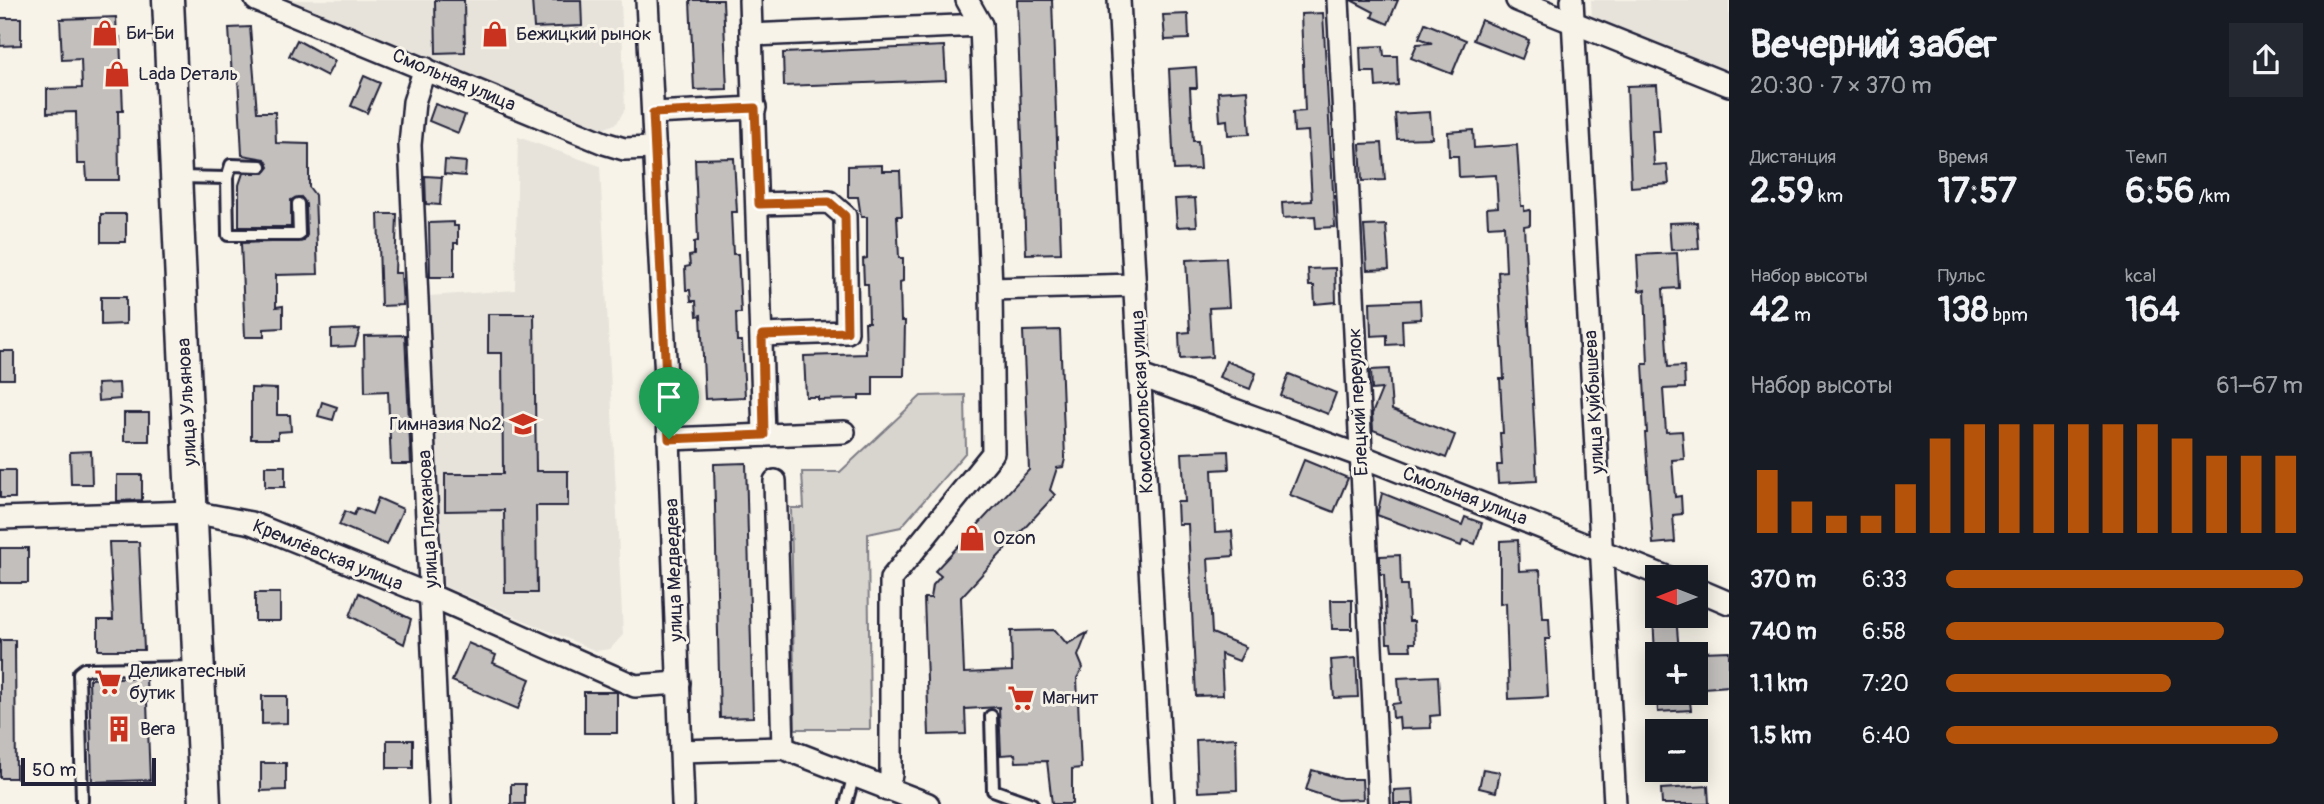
<!DOCTYPE html>
<html lang="ru">
<meta charset="utf-8">
<style>
:root{--surface:#171b24;--page:#242831;--text:#f1f3f6;--muted:#9ea1a6;--accent:#b45309}
body{margin:0;font-family:Pangolin,sans-serif;background:var(--page);color:var(--text);height:100vh;display:flex;flex-direction:column;font-size:26px;white-space:nowrap}
*{box-sizing:border-box;margin:0}
p{font-size:23px;color:var(--muted)}
.icon{flex:none;width:38px;height:38px;fill:none;stroke:currentColor;stroke-width:2;stroke-linecap:round;stroke-linejoin:round}
.map{position:relative;flex:1;overflow:hidden}
.sheet{display:flex;flex-direction:column;background:var(--surface);width:595px}
.sheet>*{flex:none}
.needle{width:46px;rotate:270deg}
.tools{position:absolute;left:1645px;top:565px;display:grid;gap:14px}
.tools a{display:grid;place-items:center;width:63px;height:63px;border-radius:0px;background:var(--surface);box-shadow:0 4px 18px #0003;font-size:35px}
.scale{position:absolute;left:21px;bottom:18px;width:135px;box-sizing:border-box;padding-left:7px;border:4px solid #22223b;border-top:0;font-size:19px;line-height:24px;white-space:nowrap;color:#22223b;-webkit-text-stroke:5px #f7f3e8;paint-order:stroke}
.pin{position:absolute;display:grid;place-items:center;width:60px;height:60px;color:#fff;margin:-72px -30px;border-radius:50% 50% 50% 0;rotate:-45deg;box-shadow:0 0 7px #0007}
.pin .icon{rotate:45deg}
.round{display:grid;place-items:center;flex:none;width:74px;height:74px;border-radius:0px;background:var(--page)}
.head{display:flex;align-items:center;justify-content:space-between;height:119px;padding:0 21px}
h1{font-size:38px;font-weight:800;line-height:52px}
.figures{display:grid;grid-template-columns:repeat(3,1fr);gap:10px;height:119px;padding:7px 21px}
.figures div{display:grid;align-content:center}
.figures b{font-size:35px;font-weight:800}
.figures small{font-size:19px;font-weight:400}
.figures p{font-size:19px}
.chart{height:196px;padding:14px 21px}
.chart p{display:flex;justify-content:space-between}
.chart svg{width:100%;height:126px;margin-top:7px;stroke:var(--accent);stroke-width:6}
ul{padding:0 21px;list-style:none;font-size:23px}
li{display:grid;grid-template-columns:112px 84px 1fr;align-items:center;height:52px}
li i{height:18px;border-radius:9px;background:var(--accent)}
main{display:flex;flex:1;min-height:0}
.map>svg:first-child{display:block}
.built{fill:#e7e3db}
.green{fill:#d8d5cf;stroke:#7d7c85;stroke-width:2}
.building{fill:#c2bfbd;stroke:#22223b;stroke-width:2}
.lines{fill:none;stroke-linecap:round;stroke-linejoin:round}
.lane-casing{stroke:#22223b;stroke-width:16}
.street-casing{stroke:#22223b;stroke-width:26}
.secondary-casing{stroke:#22223b;stroke-width:35}
.lane{stroke:#f7f3e8;stroke-width:10}
.street{stroke:#f7f3e8;stroke-width:21}
.secondary{stroke:#f7f3e8;stroke-width:30}
.route-casing{stroke:#fff;stroke-width:14}
.route{stroke:#b45309;stroke-width:9}
.labels{text-anchor:middle;dominant-baseline:central;stroke-width:6;stroke-linejoin:round;paint-order:stroke}
.poi-label{font-size:19px;fill:#22223b;stroke:#f7f3e8;text-anchor:start}
.street-label{font-size:19px;fill:#22223b;stroke:#f7f3e8}
</style>
<main>
<div class="map">
<svg width="1729" height="804" viewBox="0 0 1729 804">
<rect width="100%" height="100%" fill="#f7f3e8"/>
<filter id="ink" filterUnits="userSpaceOnUse"><feTurbulence type="fractalNoise" baseFrequency=".0143" numOctaves="2"/><feDisplacementMap in="SourceGraphic" scale="14" xChannelSelector="R" yChannelSelector="G"/><feConvolveMatrix kernelMatrix="1 2 1 2 8 2 1 2 1" color-interpolation-filters="sRGB"/></filter>
<g filter="url(#ink)">
<g class="built">
<polygon points="289,0 621,0 625,109 617,123 601,130"/>
<polygon points="1591,0 1729,0 1729,76 1592,21"/>
<polygon points="518,137 600,166 623,635 610,649 596,651 436,583 429,296 515,290"/>
</g>
<polygon class="green" points="965,395 966,452 901,527 868,534 870,729 795,729 791,508 804,508 802,472 840,472 921,396"/>
<g class="building">
<polygon points="435,0 464,0 465,52 436,53"/>
<polygon points="532,0 581,0 582,26 534,28"/>
<polygon points="690,0 723,0 727,89 694,90"/>
<polygon points="1017,0 1052,0 1061,253 1026,254"/>
<polygon points="1351,0 1398,0 1388,24 1372,17 1374,12"/>
<polygon points="1323,13 1335,227 1316,228 1315,216 1283,218 1282,203 1312,201 1308,131 1294,132 1293,112 1305,111 1301,14"/>
<polygon points="1188,14 1189,39 1165,40 1163,15"/>
<polygon points="116,17 117,38 120,37 123,111 118,111 119,180 87,180 86,164 77,164 76,112 47,113 47,89 82,88 81,59 62,60 60,19"/>
<polygon points="0,18 21,18 21,45 0,46"/>
<polygon points="1481,20 1529,40 1522,59 1473,40"/>
<polygon points="1425,23 1466,40 1452,74 1411,58 1417,44 1432,43 1419,38"/>
<polygon points="250,27 257,112 275,112 276,143 309,144 309,187 315,195 318,274 276,275 276,307 283,306 283,328 264,329 264,337 245,337 241,243 304,241 307,235 306,204 301,197 291,200 291,227 239,227 239,185 243,173 264,173 269,167 265,159 242,155 238,77 232,78 229,28"/>
<polygon points="297,40 335,61 327,76 289,56"/>
<polygon points="944,46 946,80 784,86 783,53"/>
<polygon points="1383,46 1384,56 1397,56 1398,85 1376,87 1375,72 1361,72 1360,47"/>
<polygon points="1196,67 1197,88 1190,88 1193,141 1198,141 1200,169 1174,170 1169,69"/>
<polygon points="364,76 380,83 367,113 351,106"/>
<polygon points="1657,85 1660,131 1652,131 1654,165 1667,164 1669,184 1631,187 1627,86"/>
<polygon points="1247,90 1250,134 1228,135 1227,120 1220,121 1218,92"/>
<polygon points="435,104 465,115 458,133 429,121"/>
<polygon points="1430,112 1432,138 1397,139 1395,114"/>
<polygon points="1473,130 1474,148 1517,145 1521,206 1524,206 1524,211 1530,210 1530,225 1524,226 1537,481 1498,483 1497,465 1502,465 1500,433 1503,433 1500,379 1504,379 1498,272 1506,271 1504,225 1488,226 1487,208 1498,207 1496,175 1459,177 1458,156 1449,156 1448,132"/>
<polygon points="1382,143 1385,180 1362,181 1360,144"/>
<polygon points="734,158 737,212 731,212 733,254 738,254 741,313 736,313 737,341 742,341 745,397 705,399 701,315 697,316 696,301 691,301 690,290 686,290 685,267 690,266 689,256 694,255 694,242 698,241 695,159"/>
<polygon points="445,160 466,162 465,176 444,174"/>
<polygon points="882,165 882,171 900,171 902,216 897,216 899,258 903,258 903,281 900,282 901,321 905,321 904,376 873,376 873,395 859,395 859,399 818,400 818,397 806,397 804,356 866,354 865,322 869,322 868,284 864,284 863,259 867,258 867,217 861,217 858,197 848,197 848,166"/>
<polygon points="425,176 442,177 440,205 426,204"/>
<polygon points="1195,198 1197,226 1177,227 1175,199"/>
<rect x="101" y="214" width="25" height="28"/>
<polygon points="378,214 397,214 395,273 401,273 403,305 381,306"/>
<polygon points="454,222 454,226 458,226 458,243 454,243 454,277 430,277 429,223"/>
<polygon points="1697,222 1699,249 1671,250 1669,223"/>
<polygon points="1386,225 1389,269 1367,270 1364,226"/>
<polygon points="1677,253 1679,288 1663,289 1668,367 1684,366 1685,388 1663,389 1666,432 1682,431 1684,459 1672,460 1675,497 1681,496 1682,514 1673,515 1675,542 1653,544 1645,433 1647,433 1643,364 1648,364 1645,290 1639,291 1637,255"/>
<polygon points="1226,258 1229,307 1209,308 1212,357 1180,359 1179,333 1190,332 1186,260"/>
<polygon points="1335,268 1336,302 1315,304 1314,286 1309,286 1308,269"/>
<polygon points="101,297 126,297 126,324 101,325"/>
<polygon points="1420,300 1421,319 1402,320 1403,344 1387,345 1387,335 1371,336 1370,302"/>
<polygon points="488,314 534,314 536,471 568,471 568,506 536,506 537,593 505,593 504,510 445,511 445,474 503,474 502,353 488,353"/>
<polygon points="360,329 355,346 331,347 331,330"/>
<polygon points="1060,330 1065,459 1063,467 1057,468 1050,490 1055,495 961,597 964,673 1012,671 1011,631 1055,630 1067,644 1087,633 1078,656 1083,668 1077,678 1081,768 1072,769 1072,804 1052,804 1047,761 1016,762 1015,754 1001,755 999,707 965,709 966,734 929,735 924,598 931,598 933,585 941,576 935,571 1029,470 1023,331"/>
<polygon points="405,335 411,464 391,464 388,391 365,392 364,336"/>
<rect x="0" y="351" width="14" height="28"/>
<polygon points="1226,361 1256,373 1250,389 1219,377"/>
<polygon points="1389,369 1392,410 1455,435 1446,458 1373,430 1372,414 1382,389 1372,390 1371,370"/>
<polygon points="1289,374 1336,393 1328,414 1281,396"/>
<polygon points="119,383 120,399 98,401 97,384"/>
<polygon points="251,388 277,389 277,415 290,415 291,431 278,432 278,439 251,439"/>
<polygon points="322,402 337,407 333,420 318,416"/>
<rect x="124" y="413" width="25" height="28"/>
<polygon points="91,451 92,484 71,484 70,452"/>
<polygon points="1228,451 1229,469 1212,470 1215,532 1232,531 1234,556 1208,558 1212,633 1246,647 1239,661 1221,654 1223,695 1196,696 1188,524 1178,524 1177,502 1185,502 1182,453"/>
<polygon points="1304,460 1348,478 1334,512 1290,495"/>
<polygon points="746,463 753,717 720,718 714,464"/>
<rect x="265" y="466" width="20" height="21"/>
<rect x="0" y="470" width="15" height="28"/>
<polygon points="117,475 142,475 142,500 117,501"/>
<polygon points="1382,493 1462,525 1465,517 1482,523 1475,544 1463,540 1461,546 1377,515"/>
<polygon points="378,498 403,509 387,545 339,525 345,511 354,515 357,508 372,514"/>
<polygon points="1518,540 1519,571 1540,570 1543,618 1549,618 1550,639 1545,639 1548,697 1509,699 1506,603 1500,604 1500,541"/>
<polygon points="109,542 139,542 144,650 98,650 98,620 113,620"/>
<rect x="0" y="548" width="28" height="35"/>
<polygon points="1400,555 1401,585 1407,585 1409,621 1414,621 1415,643 1410,643 1411,650 1392,650 1391,643 1387,643 1384,574 1380,574 1380,556"/>
<rect x="255" y="593" width="25" height="28"/>
<polygon points="359,593 411,619 404,644 350,616"/>
<polygon points="1331,600 1352,600 1352,629 1332,629"/>
<polygon points="1653,616 1676,616 1679,652 1655,654"/>
<polygon points="0,640 15,640 16,778 0,778"/>
<polygon points="468,643 496,655 493,663 530,679 518,709 452,681"/>
<polygon points="1729,651 1729,686 1704,688 1702,652"/>
<polygon points="1356,658 1358,697 1334,698 1331,660"/>
<polygon points="1438,676 1440,715 1430,716 1431,728 1400,729 1399,717 1393,718 1392,704 1400,703 1398,678"/>
<polygon points="146,677 150,780 92,782 89,679"/>
<rect x="584" y="692" width="33" height="41"/>
<polygon points="1657,693 1689,693 1691,710 1658,712"/>
<polygon points="262,696 287,696 287,723 262,724"/>
<polygon points="1236,738 1237,790 1198,792 1196,740"/>
<rect x="387" y="740" width="26" height="28"/>
<polygon points="261,763 286,763 286,790 261,791"/>
<polygon points="1483,769 1500,772 1496,792 1479,788"/>
<polygon points="1312,770 1343,779 1362,779 1363,799 1337,800 1306,790"/>
<rect x="511" y="784" width="14" height="20"/>
<polygon points="1708,786 1709,804 1662,804 1661,789"/>
<polygon points="1413,789 1414,804 1394,804 1394,790"/>
</g>
<g class="lines">
<g class="lane-casing">
<g id="lane">
<polyline points="179,177 227,178 228,235 299,235 298,204"/>
<polyline points="227,178 231,165 261,166"/>
<polyline points="991,716 993,790 1032,804"/>
<polyline points="82,801 79,673 84,669 198,667"/>
<polyline points="846,804 853,778"/>
</g>
</g>
<g class="street-casing">
<g id="street">
<polyline points="256,0 604,143 624,149 655,148"/>
<polyline points="647,0 669,439 683,804"/>
<polyline points="750,0 764,435"/>
<polyline points="967,0 981,25"/>
<polyline points="1119,0 1163,804"/>
<polyline points="1338,0 1379,804"/>
<polyline points="1517,0 1729,85"/>
<polyline points="1572,0 1615,804"/>
<polyline points="751,35 981,25 991,289 1135,285"/>
<polyline points="425,68 414,102 410,145 440,804"/>
<polyline points="653,113 755,108"/>
<polyline points="759,204 829,202 845,216 847,332 762,335"/>
<polyline points="1141,376 1361,456 1669,578"/>
<polyline points="669,439 844,432"/>
<polyline points="775,481 783,748"/>
<polyline points="0,518 192,512 251,523 432,596 635,686 679,683"/>
<polyline points="1696,589 1729,603"/>
<polyline points="681,751 783,748 928,804"/>
<polyline points="887,790 891,775 891,579 993,453 991,289"/>
</g>
</g>
<g class="secondary-casing">
<polyline id="secondary" points="168,0 205,804"/>
</g>
<use href="#lane" class="lane"/>
<use href="#street" class="street"/>
<use href="#secondary" class="secondary"/>
</g>
</g>
<g class="lines" filter="url(#ink)">
<g class="route-casing">
<polygon id="route" points="755,108 759,204 829,202 845,216 847,332 762,335 764,435 669,439 653,113"/>
</g>
<use href="#route" class="route"/>
</g>
<defs>
<g id="shop-bare" transform="scale(2.1)"><path d="M-5-2.5h2.3a2.7 3.5 0 0 1 5.4 0H5L5.5 6h-11ZM-1.5-2.5h3a1.5 2.3 0 0 0-3 0Z" fill="#c8321e" stroke="#f7f3e8" stroke-width="2.5" paint-order="stroke"/></g>
<g id="school-bare" transform="scale(2.1)"><path d="M0-5L7-2L0 1L-7-2ZM-4 1L0 2.5L4 1V4Q0 6-4 4Z" fill="#c8321e" stroke="#f7f3e8" stroke-width="2.5" paint-order="stroke"/></g>
<g id="supermarket-bare" transform="scale(2.1)"><path d="M-6-5.5h2.5l.6 2H6L4.5 2H-2.5L-4.4-4H-6ZM-1.5 3.2a1.3 1.3 0 1 0 .1 0ZM3 3.2a1.3 1.3 0 1 0 .1 0Z" fill="#c8321e" stroke="#f7f3e8" stroke-width="2.5" paint-order="stroke"/></g>
<g id="building-bare" transform="scale(2.1)"><path d="M-4-6H4V6H1V3H-1V6H-4ZM-2.5-4.3h1.7v1.8h-1.7ZM.8-4.3h1.7v1.8H.8ZM-2.5-1h1.7V.8h-1.7ZM.8-1h1.7V.8H.8Z" fill="#c8321e" stroke="#f7f3e8" stroke-width="2.5" paint-order="stroke"/></g>
</defs>
<g fill-rule="evenodd">
<use href="#shop-bare" x="105" y="33"/>
<use href="#shop-bare" x="495" y="34"/>
<use href="#shop-bare" x="117" y="74"/>
<use href="#school-bare" x="523" y="424"/>
<use href="#shop-bare" x="972" y="538"/>
<use href="#supermarket-bare" x="108" y="682"/>
<use href="#supermarket-bare" x="1021" y="698"/>
<use href="#building-bare" x="119" y="729"/>
</g>
<g class="labels">
<g class="poi-label">
<text x="126" y="33">Би-Би</text>
<text x="516" y="34">Бежицкий рынок</text>
<text x="138" y="74">Lada Dеталь</text>
<text x="502" y="424" text-anchor="end">Гимназия №2</text>
<text x="993" y="538">Ozon</text>
<text x="129" y="671">Деликатесный<tspan x="129" dy="22">бутик</tspan></text>
<text x="1042" y="698">Магнит</text>
<text x="140" y="729">Вега</text>
</g>
<g class="street-label">
<text transform="translate(454 80) rotate(23)">Смольная улица</text>
<text transform="translate(187 402) rotate(-93)">улица Ульянова</text>
<text transform="translate(1142 402) rotate(-93)">Комсомольская улица</text>
<text transform="translate(1358 402) rotate(-93)">Елецкий переулок</text>
<text transform="translate(1594 402) rotate(-93)">улица Куйбышева</text>
<text transform="translate(1465 496) rotate(21)">Смольная улица</text>
<text transform="translate(428 519) rotate(-93)">улица Плеханова</text>
<text transform="translate(328 555) rotate(22)">Кремлёвская улица</text>
<text transform="translate(674 570) rotate(-92)">улица Медведева</text>
</g>
</g>
</svg>
<div class="tools">
<a><svg class="needle" viewBox="-14 -14 28 28"><path d="M0-13l5 13h-10z" fill="#e53935"/><path d="M0 13l5-13h-10z" fill="#9ea1a6"/></svg></a>
<a>+</a>
<a>−</a>
</div>
<div class="scale">50 m</div>
<div class="pin" style="left:669px;top:439px;background:#1e9e55"><svg class="icon" aria-label="arrive" viewBox="0 0 24 24"><path d="M6 21V4h12l-3 4 3 4H6"/></svg></div>
</div>
<section class="sheet">
<div class="head"><div><h1>Вечерний забег</h1><p>20:30 · 7 × 370 m</p></div><a class="round"><svg class="icon" aria-label="share" viewBox="0 0 24 24"><path d="M12 15V3M7 8l5-5 5 5M5 13v7h14v-7"/></svg></a></div>
<div class="figures">
<div><p>Дистанция</p><b>2.59<small> km</small></b></div>
<div><p>Время</p><b>17:57</b></div>
<div><p>Темп</p><b>6:56<small> /km</small></b></div>
</div>
<div class="figures">
<div><p>Набор высоты</p><b>42<small> m</small></b></div>
<div><p>Пульс</p><b>138<small> bpm</small></b></div>
<div><p>kcal</p><b>164</b></div>
</div>
<div class="chart"><p><span>Набор высоты</span>61–67 m</p>
<svg viewBox="0 0 160 44" preserveAspectRatio="none"><path d="M5 44V22M15 44V33M25 44V38M35 44V38M45 44V27M55 44V11M65 44V6M75 44V6M85 44V6M95 44V6M105 44V6M115 44V6M125 44V11M135 44V17M145 44V17M155 44V17"/></svg>
</div>
<ul>
<li><b>370 m</b>6:33<i style="width:100%"></i></li>
<li><b>740 m</b>6:58<i style="width:78%"></i></li>
<li><b>1.1 km</b>7:20<i style="width:63%"></i></li>
<li><b>1.5 km</b>6:40<i style="width:93%"></i></li>
</ul>
</section>
</main>
